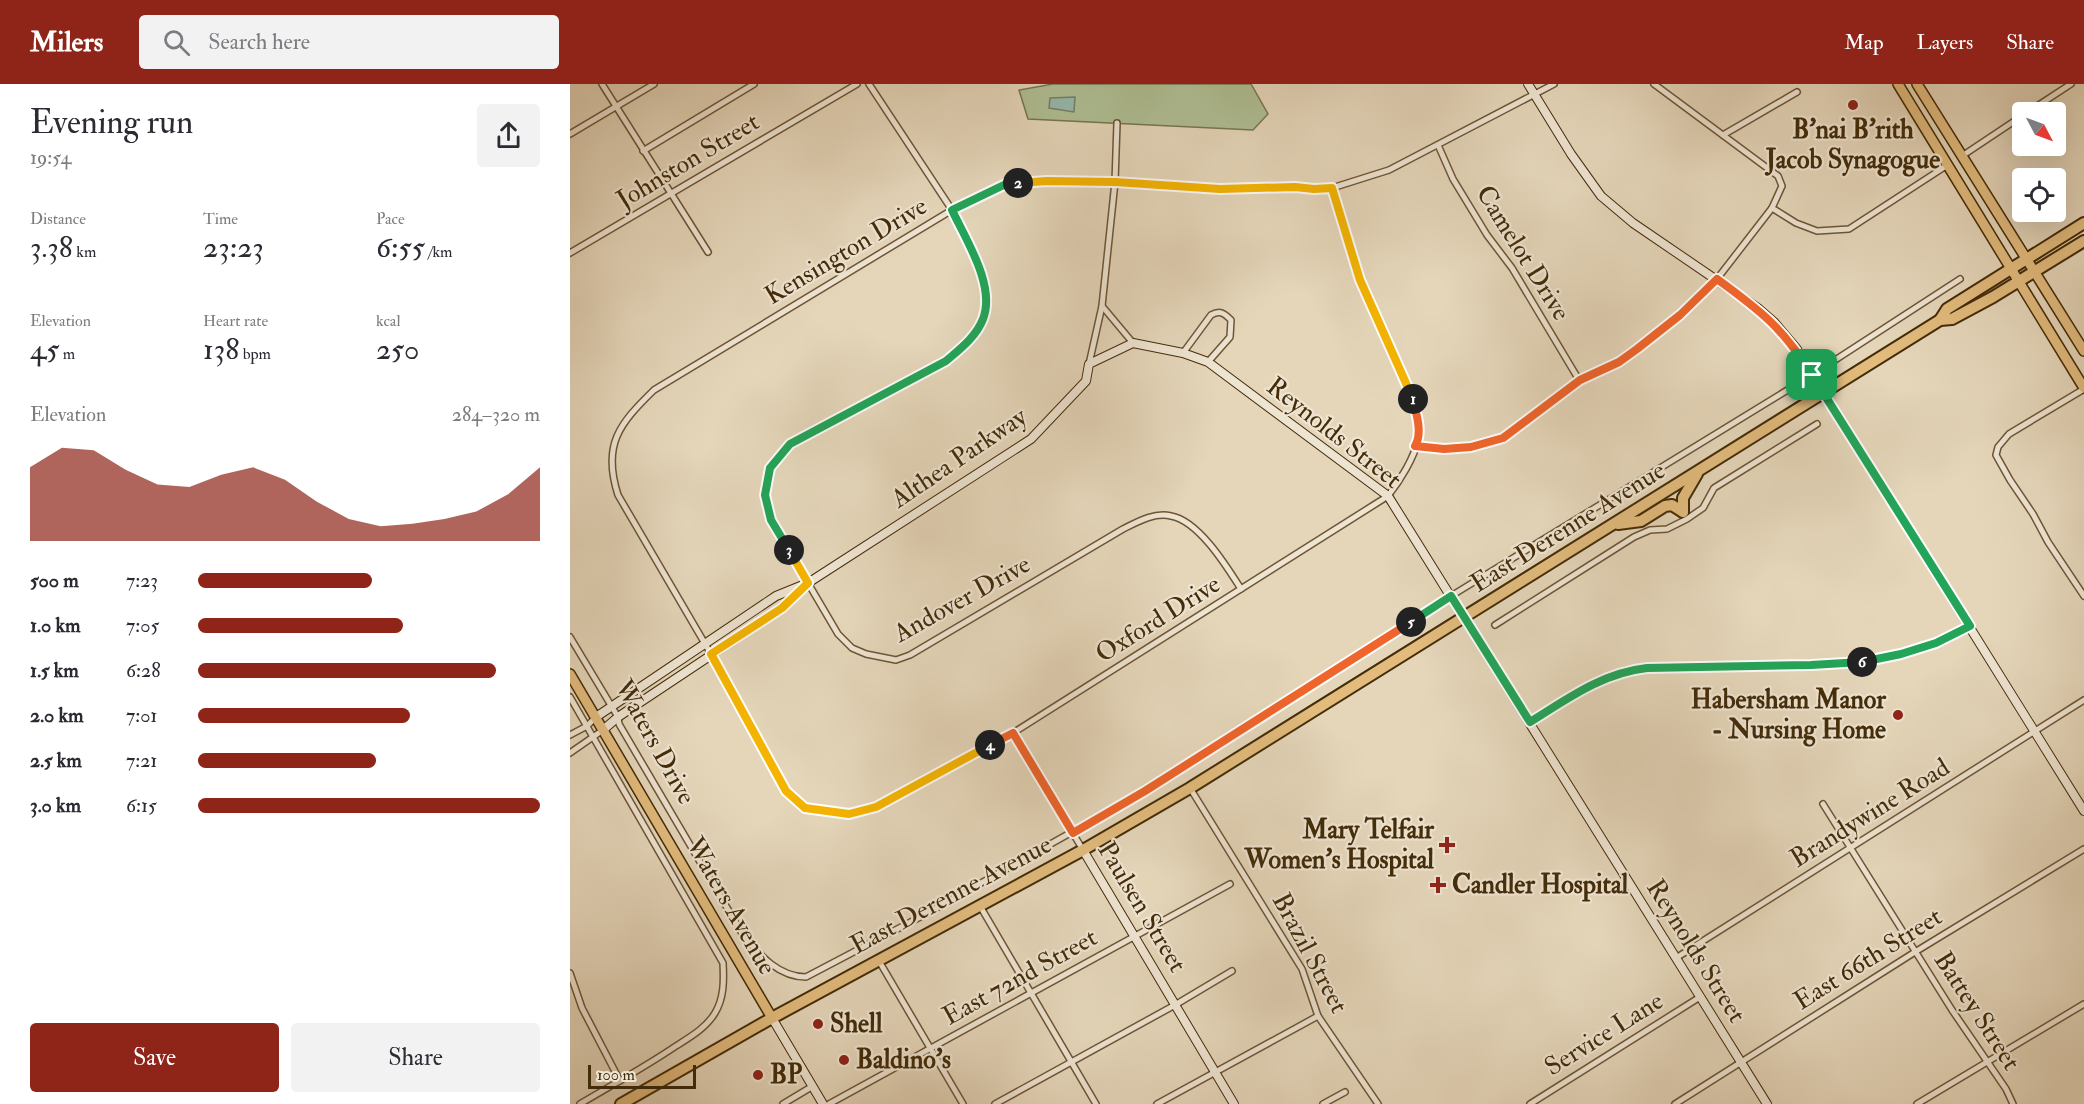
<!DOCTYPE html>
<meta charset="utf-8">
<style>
:root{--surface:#fff;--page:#f2f2f3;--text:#2b2b33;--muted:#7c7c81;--accent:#8f2418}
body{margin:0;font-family:"IM FELL Double Pica",serif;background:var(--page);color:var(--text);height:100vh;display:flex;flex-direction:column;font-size:22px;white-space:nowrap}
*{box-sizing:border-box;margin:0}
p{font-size:20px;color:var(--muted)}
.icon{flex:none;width:33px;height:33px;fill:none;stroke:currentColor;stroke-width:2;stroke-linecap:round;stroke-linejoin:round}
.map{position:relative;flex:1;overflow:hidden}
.details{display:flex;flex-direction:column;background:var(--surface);width:570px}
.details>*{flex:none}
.needle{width:39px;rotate:131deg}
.tools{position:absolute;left:1442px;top:18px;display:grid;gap:12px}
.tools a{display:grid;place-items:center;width:54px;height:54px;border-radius:6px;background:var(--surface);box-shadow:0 6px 24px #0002;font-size:30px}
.scale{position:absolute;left:18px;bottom:15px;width:108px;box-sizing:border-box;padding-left:6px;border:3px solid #432c09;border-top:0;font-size:16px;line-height:21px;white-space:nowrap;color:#432c09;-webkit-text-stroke:4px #eee4d2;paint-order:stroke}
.pin{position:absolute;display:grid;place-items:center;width:51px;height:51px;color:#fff;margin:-26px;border-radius:12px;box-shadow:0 3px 9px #0006}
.km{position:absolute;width:30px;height:30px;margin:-15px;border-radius:50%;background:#222;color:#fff;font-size:16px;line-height:30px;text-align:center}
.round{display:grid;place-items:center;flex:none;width:63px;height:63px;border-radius:6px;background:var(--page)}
.summary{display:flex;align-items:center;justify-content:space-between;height:102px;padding:0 30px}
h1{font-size:33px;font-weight:600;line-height:45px}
.figures{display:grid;grid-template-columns:repeat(3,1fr);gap:9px;height:102px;padding:6px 30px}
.figures div{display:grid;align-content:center}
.figures b{font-size:30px;font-weight:600}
.figures small{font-size:16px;font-weight:400}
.figures p{font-size:16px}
.chart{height:168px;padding:12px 30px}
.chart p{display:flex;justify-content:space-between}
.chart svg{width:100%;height:108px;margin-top:6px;fill:var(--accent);opacity:.7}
.action{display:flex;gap:12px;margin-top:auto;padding:12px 30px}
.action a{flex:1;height:69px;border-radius:6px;background:var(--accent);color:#fff;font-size:24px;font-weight:600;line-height:69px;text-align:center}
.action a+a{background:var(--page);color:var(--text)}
ul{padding:0 30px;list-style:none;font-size:20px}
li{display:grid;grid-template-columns:96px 72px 1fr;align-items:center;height:45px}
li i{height:15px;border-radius:8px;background:var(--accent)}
header{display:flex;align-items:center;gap:36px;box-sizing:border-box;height:84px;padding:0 30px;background:var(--accent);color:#fff}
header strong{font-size:28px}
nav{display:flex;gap:33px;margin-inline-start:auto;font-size:21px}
.search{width:420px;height:54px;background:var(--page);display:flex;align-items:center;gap:15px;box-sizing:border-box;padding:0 21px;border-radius:6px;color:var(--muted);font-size:22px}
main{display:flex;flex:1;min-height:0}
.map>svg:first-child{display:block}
.green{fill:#afbf94;stroke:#79764e;stroke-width:1.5}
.water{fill:#96b9ac;stroke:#75816b;stroke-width:1.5}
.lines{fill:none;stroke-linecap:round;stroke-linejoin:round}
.street-casing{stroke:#6c5635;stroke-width:8}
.secondary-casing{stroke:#432c09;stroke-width:10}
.primary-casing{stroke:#432c09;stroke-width:12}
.highway-casing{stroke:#432c09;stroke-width:14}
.street{stroke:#eee4d2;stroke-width:5}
.secondary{stroke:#eee4d2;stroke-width:8}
.primary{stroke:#e2bb7d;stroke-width:9}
.highway{stroke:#e2bb7d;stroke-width:10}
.split-1-casing{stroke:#fff;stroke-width:12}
.split-2-casing{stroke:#fff;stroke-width:12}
.split-3-casing{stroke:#fff;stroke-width:12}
.split-4-casing{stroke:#fff;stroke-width:12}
.split-5-casing{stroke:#fff;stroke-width:12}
.split-6-casing{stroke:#fff;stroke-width:12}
.split-7-casing{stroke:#fff;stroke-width:12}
.split-1{stroke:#f0652b;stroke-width:8}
.split-2{stroke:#f5b400;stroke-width:8}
.split-3{stroke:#22a559;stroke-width:8}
.split-4{stroke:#f5b400;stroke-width:8}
.split-5{stroke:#f0652b;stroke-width:8}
.split-6{stroke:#22a559;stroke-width:8}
.split-7{stroke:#22a559;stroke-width:8}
.poi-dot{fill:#8f2418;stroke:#eee4d2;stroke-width:2}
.labels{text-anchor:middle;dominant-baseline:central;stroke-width:4.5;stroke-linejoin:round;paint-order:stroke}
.poi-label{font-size:26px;font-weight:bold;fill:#432c09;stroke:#eee4d2;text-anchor:start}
.street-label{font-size:26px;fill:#432c09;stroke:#eee4d2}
</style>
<header>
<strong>Milers</strong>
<div class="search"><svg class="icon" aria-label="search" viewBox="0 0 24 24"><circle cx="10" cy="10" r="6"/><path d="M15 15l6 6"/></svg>Search here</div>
<nav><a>Map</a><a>Layers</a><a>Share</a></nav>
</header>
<main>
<section class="details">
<div class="summary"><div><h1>Evening run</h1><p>19:54</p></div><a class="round"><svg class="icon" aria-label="share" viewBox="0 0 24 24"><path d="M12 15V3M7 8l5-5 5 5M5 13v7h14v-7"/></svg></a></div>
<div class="figures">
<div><p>Distance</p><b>3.38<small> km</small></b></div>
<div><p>Time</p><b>23:23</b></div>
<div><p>Pace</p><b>6:55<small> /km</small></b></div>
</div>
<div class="figures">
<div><p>Elevation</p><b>45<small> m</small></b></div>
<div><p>Heart rate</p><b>138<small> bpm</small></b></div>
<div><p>kcal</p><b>250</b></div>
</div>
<div class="chart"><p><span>Elevation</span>284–320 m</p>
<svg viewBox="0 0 160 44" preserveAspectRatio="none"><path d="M0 44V14L10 6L20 7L30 15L40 21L50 22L60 17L70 14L80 19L90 28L100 35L110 38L120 37L130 35L140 32L150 25L160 14V44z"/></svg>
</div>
<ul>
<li><b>500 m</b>7:23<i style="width:51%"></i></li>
<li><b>1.0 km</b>7:05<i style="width:60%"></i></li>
<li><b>1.5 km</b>6:28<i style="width:87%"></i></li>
<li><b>2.0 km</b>7:01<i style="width:62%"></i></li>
<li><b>2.5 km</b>7:21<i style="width:52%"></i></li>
<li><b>3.0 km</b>6:15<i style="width:100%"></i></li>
</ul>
<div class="action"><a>Save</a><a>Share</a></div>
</section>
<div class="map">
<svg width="1514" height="1020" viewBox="0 0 1514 1020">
<rect width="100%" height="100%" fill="#e5d6ba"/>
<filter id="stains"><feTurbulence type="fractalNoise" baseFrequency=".00333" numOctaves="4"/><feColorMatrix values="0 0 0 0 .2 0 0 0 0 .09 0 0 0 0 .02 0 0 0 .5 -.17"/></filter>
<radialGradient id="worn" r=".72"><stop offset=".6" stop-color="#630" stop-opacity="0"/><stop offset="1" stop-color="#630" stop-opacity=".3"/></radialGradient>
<polygon class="green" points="483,0 681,0 698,30 683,46 458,35 449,6"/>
<polygon class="water" points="505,13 504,28 479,24 480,14"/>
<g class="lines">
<g class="street-casing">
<g id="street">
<polyline points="32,0 138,168"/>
<path d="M 299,0 L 382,126 L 415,198 L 416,213 L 413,235 L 395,261 L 376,277 L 220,360 L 200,384 L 195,411 L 201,436 L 268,550 L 282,564 L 296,570 L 326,576 L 340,571 L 553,445 C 567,438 584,428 601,432 C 629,437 657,483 671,505"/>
<polyline points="1458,28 1501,0"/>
<polyline points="0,50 84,0"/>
<polyline points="1153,51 1227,8"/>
<polyline points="868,61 883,95 917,151 942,184 1009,296"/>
<polyline points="73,67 184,0"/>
<polyline points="1392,72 1452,32"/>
<path d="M 762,104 C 773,145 785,187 802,227 C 818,265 854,312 848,355 C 845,373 829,398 818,412 L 443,649 L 306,723 L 279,730 L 235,724 L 216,707 L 141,570 L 48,411 C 32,361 49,340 84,306 L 382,126 L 438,99 L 477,97 L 545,98 L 650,105 L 762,104 L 819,86 L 984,0"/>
<polyline points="1202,124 1226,139 1247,147 1279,145 1376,82"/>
<polyline points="0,169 287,0"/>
<polyline points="532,222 563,259"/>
<path d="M 613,269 L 641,231 C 650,226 654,229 661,236 L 660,253 L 638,278"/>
<polyline points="519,280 532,222 545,98 547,39"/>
<polyline points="1514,305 1439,350 1428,363 1426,371 1440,396 1463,430 1478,458 1514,512"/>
<polyline points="845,362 874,365 901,363 933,353 1009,296 1049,278 1110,231 1147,195 1202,124 1212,102 1208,92 1084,0"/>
<polyline points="925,541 1064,453 1080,446 1097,445 1117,435 1133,424 1144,404 1247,340"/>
<path d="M 0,553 L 48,633 L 49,640 L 173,851 C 190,871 208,893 236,893 L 354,831 L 575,707 L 881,512 L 1242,291 L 1390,195"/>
<path d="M 0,613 L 153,879 C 154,897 154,914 145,929 C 136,944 120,953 106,962 C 75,983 42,1001 10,1020"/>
<polyline points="960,638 1012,605 1035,594 1057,586 1122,583 1282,580 1331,570 1366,559 1400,542"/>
<polyline points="443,649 513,766"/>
<polyline points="0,651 17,642 26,633"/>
<polyline points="0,669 33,646"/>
<polyline points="620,704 732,885 748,932 808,1020"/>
<polyline points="1253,720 1382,926 1436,1005 1443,1020"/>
<polyline points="410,822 526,1020"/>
<polyline points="1106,874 1514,616"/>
<polyline points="309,877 393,1020"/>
<polyline points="0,889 12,924 50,997"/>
<polyline points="213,1020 243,1002"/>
<polyline points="259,1020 660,800"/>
<polyline points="425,1020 605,921 662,887"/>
<polyline points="587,1020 748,932"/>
<polyline points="753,1020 775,1008"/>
<polyline points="960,1020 1130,913"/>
<polyline points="1105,1020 1345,868 1514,765"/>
<polyline points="1347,1020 1514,920"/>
</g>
</g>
<g class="secondary-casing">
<g id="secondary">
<polyline points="958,0 1001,70 1031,112 1063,139 1189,225 1204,238 1226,264 1514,727"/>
<polyline points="26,633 206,512 238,499 461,355 516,297 519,280 563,259 613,269 638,278 818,412 1197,1020"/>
<polyline points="33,646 48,633 212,524 235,502"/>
<polyline points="513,766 664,1020"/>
<polyline points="202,934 253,1020"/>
</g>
</g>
<g class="primary-casing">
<g id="primary">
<polyline points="1328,0 1514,304"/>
<polyline points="1347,0 1514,267"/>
<polyline points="0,590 202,934"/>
</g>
</g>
<g class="highway-casing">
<g id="highway">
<polyline points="1370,236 1377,225 1514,139"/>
<polyline points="1113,428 1113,414 1127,390"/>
<polyline points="1048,440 1071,437 1095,422 1102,421 1113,428"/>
<polyline points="51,1020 202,934 513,766 620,704 1370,236 1382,235 1423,213 1514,157"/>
</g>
</g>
<use href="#street" class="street"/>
<use href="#secondary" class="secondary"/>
<use href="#primary" class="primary"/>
<use href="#highway" class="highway"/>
</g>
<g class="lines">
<g class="split-1-casing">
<path id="split-1" d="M 843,315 C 846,329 853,349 845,362 L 874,365 L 901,363 L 933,354 L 1010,296 L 1049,278 L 1067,265 L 1110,231 L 1147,195 C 1191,227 1213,244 1242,291"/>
</g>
<g class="split-2-casing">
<polyline id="split-2" points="448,99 477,97 545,98 650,105 725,103 744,105 762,104 790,196 843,315"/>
</g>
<g class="split-3-casing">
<path id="split-3" d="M 219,466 L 201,436 L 195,411 L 200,384 L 220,360 L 376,277 C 390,265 406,253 413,235 C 426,202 396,156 382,126 L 438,99 L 448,99"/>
</g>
<g class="split-4-casing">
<polyline id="split-4" points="219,466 238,499 212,524 141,570 216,707 235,724 279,730 306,723 420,661"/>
</g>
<g class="split-5-casing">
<polyline id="split-5" points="420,661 443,649 503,749 575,707 841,538"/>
</g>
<g class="split-6-casing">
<path id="split-6" d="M 841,538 L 881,512 L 960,638 C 997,615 1032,589 1077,584 L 1241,581 L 1292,578"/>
</g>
<g class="split-7-casing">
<polyline id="split-7" points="1242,291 1400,542 1366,559 1331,570 1292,578"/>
</g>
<use href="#split-1" class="split-1"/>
<use href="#split-2" class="split-2"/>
<use href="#split-3" class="split-3"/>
<use href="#split-4" class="split-4"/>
<use href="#split-5" class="split-5"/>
<use href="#split-6" class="split-6"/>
<use href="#split-7" class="split-7"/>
</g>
<g class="poi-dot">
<circle cx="1283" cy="21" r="6"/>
<circle cx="1328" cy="631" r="6"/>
<path d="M874 752h6v6h6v6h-6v6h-6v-6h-6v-6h6z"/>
<path d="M865 792h6v6h6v6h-6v6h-6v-6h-6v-6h6z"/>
<circle cx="248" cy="940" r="6"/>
<circle cx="274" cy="976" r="6"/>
<circle cx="188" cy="991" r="6"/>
</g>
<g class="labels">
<g class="poi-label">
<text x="1283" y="46" text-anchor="middle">B'nai B'rith<tspan x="1283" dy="30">Jacob Synagogue</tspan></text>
<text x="1316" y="616" text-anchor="end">Habersham Manor<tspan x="1316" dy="30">- Nursing Home</tspan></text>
<text x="864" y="746" text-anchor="end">Mary Telfair<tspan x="864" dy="30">Women's Hospital</tspan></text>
<text x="882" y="801">Candler Hospital</text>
<text x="260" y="940">Shell</text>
<text x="286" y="976">Baldino's</text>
<text x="200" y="991">BP</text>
</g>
<g class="street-label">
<text transform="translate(118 77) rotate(-31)">Johnston Street</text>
<text transform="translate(276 167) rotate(-31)">Kensington Drive</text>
<text transform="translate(953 169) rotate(58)">Camelot Drive</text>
<text transform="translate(764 349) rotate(38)">Reynolds Street</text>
<text transform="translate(389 374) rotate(-34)">Althea Parkway</text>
<text transform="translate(998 443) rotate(-32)">East Derenne Avenue</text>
<text transform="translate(392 515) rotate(-29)">Andover Drive</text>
<text transform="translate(588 535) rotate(-32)">Oxford Drive</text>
<text transform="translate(85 658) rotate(61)">Waters Drive</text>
<text transform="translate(1300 729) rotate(-32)">Brandywine Road</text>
<text transform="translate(381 811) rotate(-28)">East Derenne Avenue</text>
<text transform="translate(161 822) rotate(60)">Waters Avenue</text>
<text transform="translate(572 823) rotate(59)">Paulsen Street</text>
<text transform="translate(1126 867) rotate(58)">Reynolds Street</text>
<text transform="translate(740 869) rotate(62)">Brazil Street</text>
<text transform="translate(1298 875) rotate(-32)">East 66th Street</text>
<text transform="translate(450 893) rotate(-29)">East 72nd Street</text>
<text transform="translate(1407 927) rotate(57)">Battey Street</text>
<text transform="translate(1034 950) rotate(-32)">Service Lane</text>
</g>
</g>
<rect width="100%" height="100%" filter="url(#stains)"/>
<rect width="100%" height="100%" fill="url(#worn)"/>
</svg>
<div class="tools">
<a><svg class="needle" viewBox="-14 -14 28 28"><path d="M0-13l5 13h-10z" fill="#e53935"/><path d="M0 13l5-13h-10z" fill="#7c7c81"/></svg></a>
<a><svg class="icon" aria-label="locate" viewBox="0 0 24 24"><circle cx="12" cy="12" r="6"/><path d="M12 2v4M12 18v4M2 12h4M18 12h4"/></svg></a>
</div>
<div class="scale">100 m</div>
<div class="pin" style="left:1242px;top:291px;background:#1e9e55"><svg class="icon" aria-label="arrive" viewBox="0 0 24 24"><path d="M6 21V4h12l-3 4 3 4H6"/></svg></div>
<b class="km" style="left:843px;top:315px">1</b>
<b class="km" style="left:448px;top:99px">2</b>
<b class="km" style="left:219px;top:466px">3</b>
<b class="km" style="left:420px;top:661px">4</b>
<b class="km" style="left:841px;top:538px">5</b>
<b class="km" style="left:1292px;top:578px">6</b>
</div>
</main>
